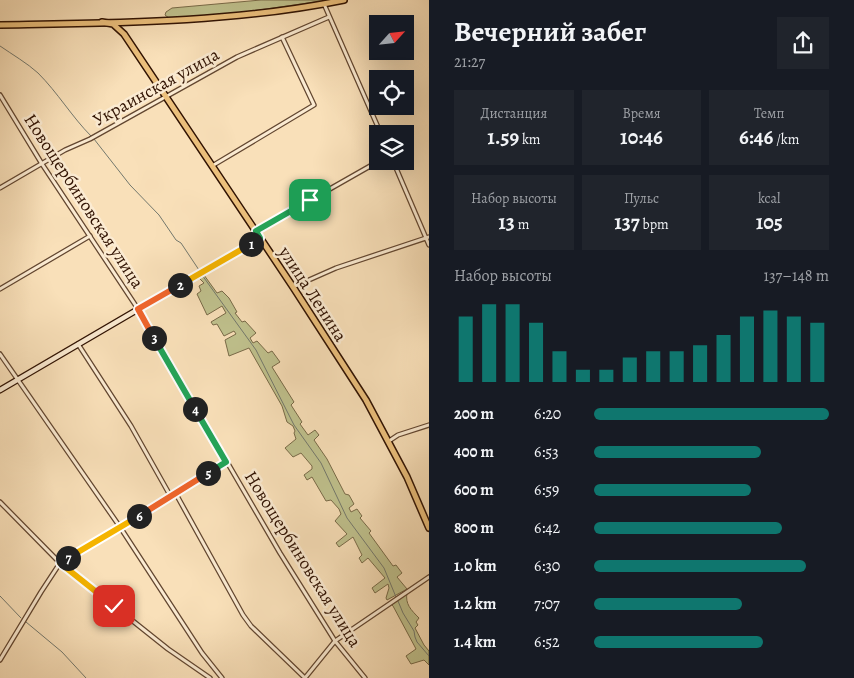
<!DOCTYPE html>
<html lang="ru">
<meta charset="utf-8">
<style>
:root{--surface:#171b24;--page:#20242c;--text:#f1f3f6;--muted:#9ea1a6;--accent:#0f766e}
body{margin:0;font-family:Alegreya,serif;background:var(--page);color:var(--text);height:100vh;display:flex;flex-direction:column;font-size:19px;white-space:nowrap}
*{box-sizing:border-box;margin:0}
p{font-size:16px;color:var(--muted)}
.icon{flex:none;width:28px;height:28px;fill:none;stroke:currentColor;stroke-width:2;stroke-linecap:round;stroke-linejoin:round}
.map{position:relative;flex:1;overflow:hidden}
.sheet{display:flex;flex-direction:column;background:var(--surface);width:425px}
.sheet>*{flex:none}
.needle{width:32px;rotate:63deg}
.controls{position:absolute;left:369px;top:15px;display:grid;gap:10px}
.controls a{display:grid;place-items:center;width:45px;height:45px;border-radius:0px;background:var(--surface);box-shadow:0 5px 20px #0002;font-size:25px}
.pin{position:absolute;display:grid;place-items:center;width:42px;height:42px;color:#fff;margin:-21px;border-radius:10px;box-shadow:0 2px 8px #0006}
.km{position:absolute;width:25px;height:25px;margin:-12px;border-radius:50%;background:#222;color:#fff;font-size:14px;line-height:25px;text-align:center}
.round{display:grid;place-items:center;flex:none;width:52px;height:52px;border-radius:0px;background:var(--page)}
.headline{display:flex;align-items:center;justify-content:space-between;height:85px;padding:0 25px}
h1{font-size:28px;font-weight:600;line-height:38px}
.stats{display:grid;grid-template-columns:repeat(3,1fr);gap:8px;height:85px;padding:5px 25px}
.stats div{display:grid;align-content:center;border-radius:0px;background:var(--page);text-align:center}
.stats b{font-size:21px;font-weight:600}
.stats small{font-size:14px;font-weight:400}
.stats p{font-size:14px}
.chart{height:140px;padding:10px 25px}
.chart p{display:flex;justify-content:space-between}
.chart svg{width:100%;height:90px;margin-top:5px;stroke:var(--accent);stroke-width:6}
ul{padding:0 25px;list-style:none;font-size:16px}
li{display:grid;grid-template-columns:80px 60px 1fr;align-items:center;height:38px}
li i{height:12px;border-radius:6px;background:var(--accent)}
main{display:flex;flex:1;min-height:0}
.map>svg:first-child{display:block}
.green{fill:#c0c28e;stroke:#786a48}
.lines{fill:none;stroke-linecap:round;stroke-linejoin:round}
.stream{stroke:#73786d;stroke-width:1}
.street-casing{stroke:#624630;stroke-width:5.5}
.secondary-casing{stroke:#301202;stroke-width:7}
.primary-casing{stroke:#301202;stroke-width:8}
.street{stroke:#fbebd2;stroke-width:3}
.secondary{stroke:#fbebd2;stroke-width:4.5}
.primary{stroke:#ecc07c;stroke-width:5}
.split-1-casing{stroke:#fff;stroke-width:10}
.split-2-casing{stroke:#fff;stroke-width:10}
.split-3-casing{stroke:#fff;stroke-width:10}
.split-4-casing{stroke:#fff;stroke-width:10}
.split-5-casing{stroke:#fff;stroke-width:10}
.split-6-casing{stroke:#fff;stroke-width:10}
.split-7-casing{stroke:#fff;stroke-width:10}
.split-8-casing{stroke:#fff;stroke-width:10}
.split-1{stroke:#22a559;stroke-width:6}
.split-2{stroke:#f5b400;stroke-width:6}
.split-3{stroke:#f0652b;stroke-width:6}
.split-4{stroke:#22a559;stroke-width:6}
.split-5{stroke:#22a559;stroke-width:6}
.split-6{stroke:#f0652b;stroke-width:6}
.split-7{stroke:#f5b400;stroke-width:6}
.split-8{stroke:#f5b400;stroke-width:6}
.labels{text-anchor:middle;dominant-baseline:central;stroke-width:5;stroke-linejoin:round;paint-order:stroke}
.street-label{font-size:18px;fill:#301202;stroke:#fbebd2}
</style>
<main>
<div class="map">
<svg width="429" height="678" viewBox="0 0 429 678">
<rect width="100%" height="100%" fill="#f9e0b9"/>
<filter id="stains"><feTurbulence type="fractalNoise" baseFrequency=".004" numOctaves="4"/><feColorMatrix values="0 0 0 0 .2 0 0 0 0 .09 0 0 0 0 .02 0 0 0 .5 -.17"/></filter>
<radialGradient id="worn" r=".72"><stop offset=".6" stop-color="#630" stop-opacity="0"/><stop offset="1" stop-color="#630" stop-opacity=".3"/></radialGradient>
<g class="green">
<polygon points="261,0 329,0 238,13 169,18 165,15 166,12 172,8"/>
<polygon points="204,275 217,293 222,291 229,298 237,312 235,313 242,322 245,321 256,333 250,338 253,343 257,341 268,353 272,351 280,362 272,367 294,402 291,405 302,422 300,424 308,435 315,430 319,435 314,440 327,459 345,494 349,495 354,504 349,508 351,512 357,509 362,516 360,518 371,531 369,533 393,566 396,565 402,573 397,577 407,589 387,600 386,598 389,588 388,584 375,593 372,588 385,578 368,558 362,563 359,558 362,555 353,537 339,547 336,543 347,534 335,521 341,514 339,509 331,500 326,501 312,477 307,480 304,475 312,469 312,466 301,453 293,457 285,448 296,439 294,433 295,431 293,426 287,422 282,406 249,348 229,356 225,340 236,334 234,331 224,336 217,324 213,325 211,322 226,313 222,306 207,315 197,294 201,291 199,286 204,283 199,278"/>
<path d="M 407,593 C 405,604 411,610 419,618 L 416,622 L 418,625 L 415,628 L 424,645 L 429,651 L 429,665 L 424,660 L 411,664 L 406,656 L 416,649 L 415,647 L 393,606 L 390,603 Z"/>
</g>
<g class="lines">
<g class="stream">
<path d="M 0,46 C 13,55 27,63 38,73 C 58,93 72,117 91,136"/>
<polyline points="94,139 130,185 159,215 176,240 181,243 199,270"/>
<polyline points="202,275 256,350 294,425 321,463 347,518 384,568 396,597"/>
<polyline points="0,596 21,618"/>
<polyline points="398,601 403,613 414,631 415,637 417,642 429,656"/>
<polyline points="26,622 62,652 86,678"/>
</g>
<g class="street-casing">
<g id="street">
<polyline points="324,4 381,134"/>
<polyline points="0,95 42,164 138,309 280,553 335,641 365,678"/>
<polyline points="393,161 429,245"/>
<polyline points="212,166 314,105 282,37"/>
<polyline points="0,188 65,150 90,139 237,57 329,17"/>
<polyline points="256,231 379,161"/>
<polyline points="293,287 336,268 429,237"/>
<polyline points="0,289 90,236"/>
<polyline points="78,344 131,426 171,497"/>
<polyline points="0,354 120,527 202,653 222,678"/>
<polyline points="389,441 398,435 429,425"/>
<polyline points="176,494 243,615 251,626 305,678"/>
<polyline points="0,502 60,563 168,649 210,678"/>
<polyline points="0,660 41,592 60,563 176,494 226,462"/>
<polyline points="305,678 335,641 429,577"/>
</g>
</g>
<g class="secondary-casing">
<polyline id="secondary" points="0,390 260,238"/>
</g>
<g class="primary-casing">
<g id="primary">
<polyline points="102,22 113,24 124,34 293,287 366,400 407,477 429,528"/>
<path d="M 0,25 C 115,23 231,23 344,0"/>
</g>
</g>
<use href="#street" class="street"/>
<use href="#secondary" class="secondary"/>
<use href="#primary" class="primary"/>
</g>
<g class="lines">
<g class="split-1-casing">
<polyline id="split-1" points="251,244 260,238 256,231 310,200"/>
</g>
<g class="split-2-casing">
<polyline id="split-2" points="180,285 251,244"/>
</g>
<g class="split-3-casing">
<polyline id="split-3" points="154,338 138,309 180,285"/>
</g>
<g class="split-4-casing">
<polyline id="split-4" points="154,338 195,409"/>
</g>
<g class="split-5-casing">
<polyline id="split-5" points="195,409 226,462 208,473"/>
</g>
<g class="split-6-casing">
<polyline id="split-6" points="139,516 208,473"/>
</g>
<g class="split-7-casing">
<polyline id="split-7" points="68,558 139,516"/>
</g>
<g class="split-8-casing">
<polyline id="split-8" points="68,558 60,563 114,606"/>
</g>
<use href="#split-1" class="split-1"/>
<use href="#split-2" class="split-2"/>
<use href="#split-3" class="split-3"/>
<use href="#split-4" class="split-4"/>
<use href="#split-5" class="split-5"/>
<use href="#split-6" class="split-6"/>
<use href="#split-7" class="split-7"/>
<use href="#split-8" class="split-8"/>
</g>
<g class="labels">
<g class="street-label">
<text transform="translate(156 87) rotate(-29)">Украинская улица</text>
<text transform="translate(84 201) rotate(57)">Новощербиновская улица</text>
<text transform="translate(313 294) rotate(57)">улица Ленина</text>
<text transform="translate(303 559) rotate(58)">Новощербиновская улица</text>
</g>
</g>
<rect width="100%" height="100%" filter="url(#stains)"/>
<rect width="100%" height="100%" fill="url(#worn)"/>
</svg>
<div class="controls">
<a><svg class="needle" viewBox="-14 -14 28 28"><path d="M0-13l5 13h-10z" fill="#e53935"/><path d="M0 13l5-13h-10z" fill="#9ea1a6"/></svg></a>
<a><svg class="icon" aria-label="locate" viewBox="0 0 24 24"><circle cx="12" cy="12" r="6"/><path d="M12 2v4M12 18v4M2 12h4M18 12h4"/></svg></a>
<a><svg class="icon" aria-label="layers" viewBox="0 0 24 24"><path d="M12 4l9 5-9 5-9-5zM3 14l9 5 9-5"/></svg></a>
</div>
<div class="pin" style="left:310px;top:200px;background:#1e9e55"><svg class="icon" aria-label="arrive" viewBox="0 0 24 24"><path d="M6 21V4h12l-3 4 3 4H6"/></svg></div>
<div class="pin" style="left:114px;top:606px;background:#d93025"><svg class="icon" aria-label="check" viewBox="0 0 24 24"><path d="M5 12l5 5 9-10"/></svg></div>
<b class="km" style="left:251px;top:244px">1</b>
<b class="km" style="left:180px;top:285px">2</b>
<b class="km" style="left:154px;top:338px">3</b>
<b class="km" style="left:195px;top:409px">4</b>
<b class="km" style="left:208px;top:473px">5</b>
<b class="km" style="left:139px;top:516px">6</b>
<b class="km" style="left:68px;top:558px">7</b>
</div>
<section class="sheet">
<div class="headline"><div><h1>Вечерний забег</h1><p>21:27</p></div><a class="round"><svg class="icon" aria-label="share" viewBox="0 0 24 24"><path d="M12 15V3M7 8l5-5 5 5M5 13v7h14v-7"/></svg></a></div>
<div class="stats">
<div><p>Дистанция</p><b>1.59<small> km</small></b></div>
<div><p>Время</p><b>10:46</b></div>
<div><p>Темп</p><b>6:46<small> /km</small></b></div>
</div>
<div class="stats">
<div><p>Набор высоты</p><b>13<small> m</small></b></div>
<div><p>Пульс</p><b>137<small> bpm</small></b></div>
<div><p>kcal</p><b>105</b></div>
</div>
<div class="chart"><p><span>Набор высоты</span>137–148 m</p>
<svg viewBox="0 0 160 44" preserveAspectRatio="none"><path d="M5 44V12M15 44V6M25 44V6M35 44V15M45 44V29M55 44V38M65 44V38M75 44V32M85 44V29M95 44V29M105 44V26M115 44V21M125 44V12M135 44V9M145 44V12M155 44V15"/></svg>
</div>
<ul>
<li><b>200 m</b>6:20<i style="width:100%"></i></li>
<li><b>400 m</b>6:53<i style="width:71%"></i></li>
<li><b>600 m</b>6:59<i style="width:67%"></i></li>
<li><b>800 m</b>6:42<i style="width:80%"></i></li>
<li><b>1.0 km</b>6:30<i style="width:90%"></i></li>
<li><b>1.2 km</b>7:07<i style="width:63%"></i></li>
<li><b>1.4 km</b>6:52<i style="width:72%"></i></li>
</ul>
</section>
</main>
